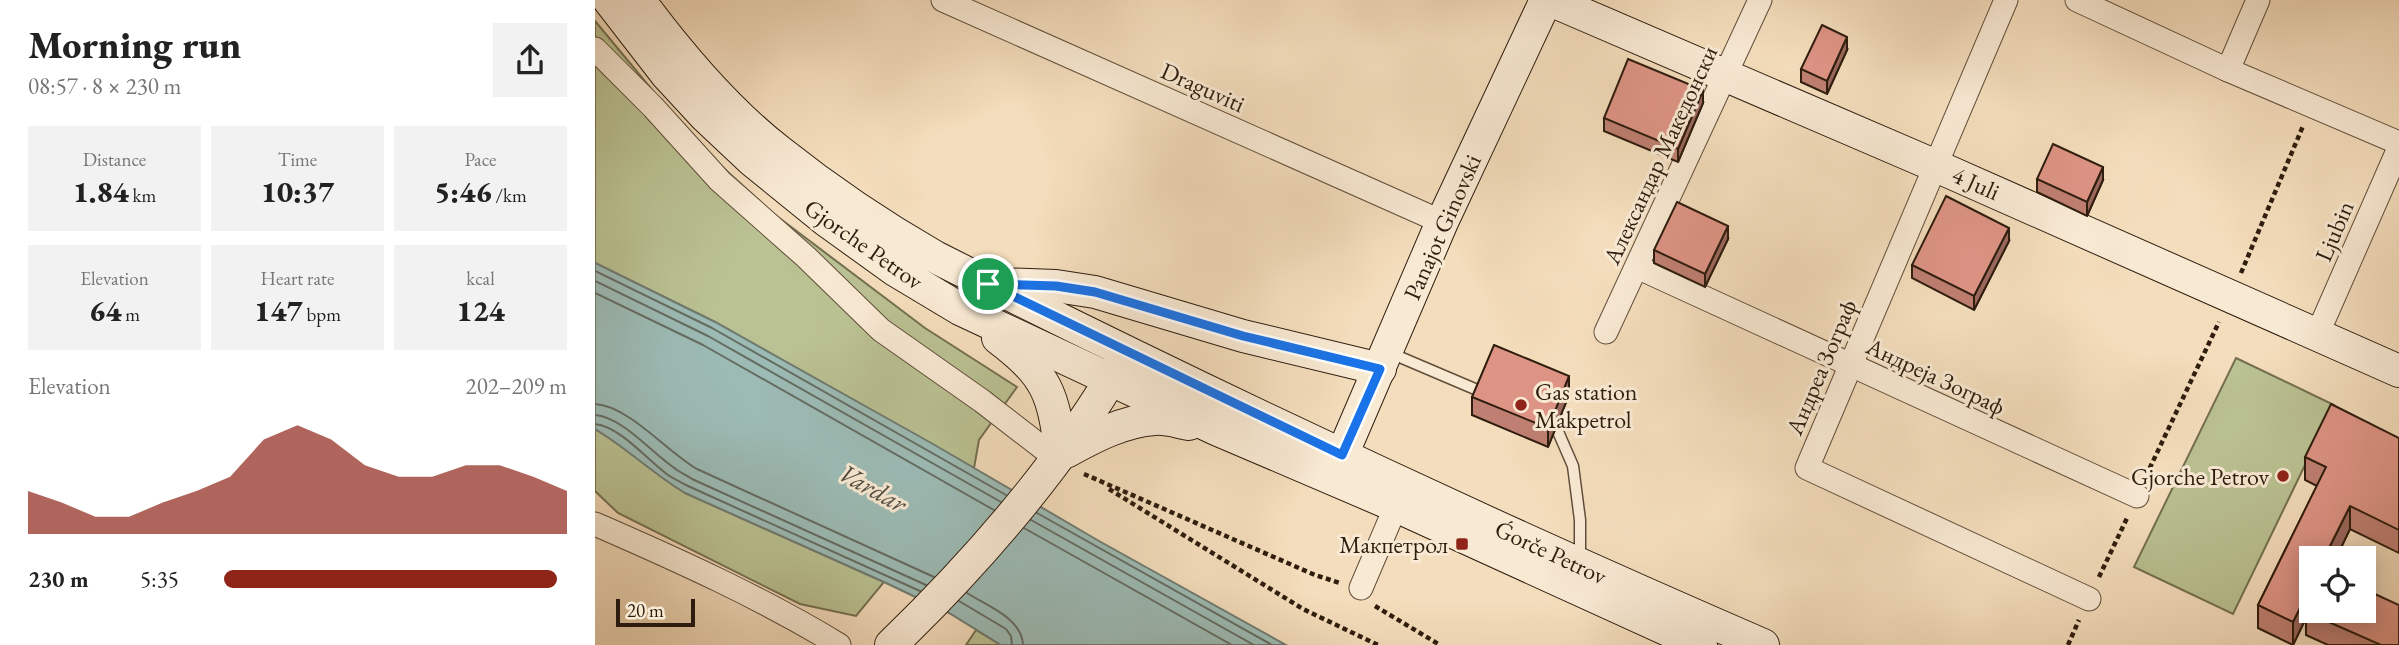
<!DOCTYPE html>
<meta charset="utf-8">
<style>
:root{--surface:#fff;--page:#f2f2f2;--text:#222;--muted:#767676;--accent:#8f2418}
body{margin:0;font-family:"EB Garamond",serif;background:var(--page);color:var(--text);height:100vh;display:flex;flex-direction:column;font-size:26px;white-space:nowrap}
*{box-sizing:border-box;margin:0}
p{font-size:23px;color:var(--muted)}
.icon{flex:none;width:38px;height:38px;fill:none;stroke:currentColor;stroke-width:2;stroke-linecap:round;stroke-linejoin:round}
.map{position:relative;flex:1;overflow:hidden}
.side{display:flex;flex-direction:column;background:var(--surface);width:595px}
.side>*{flex:none}
.tools{position:absolute;left:1704px;top:546px;display:grid;gap:14px}
.tools a{display:grid;place-items:center;width:77px;height:77px;border-radius:0px;background:var(--surface);box-shadow:0 4px 18px #0003;font-size:35px}
.scale{position:absolute;left:21px;bottom:18px;width:79px;box-sizing:border-box;padding-left:7px;border:4px solid #2e1d0e;border-top:0;font-size:19px;line-height:24px;white-space:nowrap;color:#2e1d0e;-webkit-text-stroke:5px #f8e9d3;paint-order:stroke}
.pin{position:absolute;display:grid;place-items:center;width:60px;height:60px;color:#fff;margin:-30px;border:4px solid #fff;border-radius:50%;box-shadow:0 2px 7px #0007}
.round{display:grid;place-items:center;flex:none;width:74px;height:74px;border-radius:0px;background:var(--page)}
.summary{display:flex;align-items:center;justify-content:space-between;height:119px;padding:0 28px}
h1{font-size:38px;font-weight:800;line-height:52px}
.figures{display:grid;grid-template-columns:repeat(3,1fr);gap:10px;height:119px;padding:7px 28px}
.figures div{display:grid;align-content:center;border-radius:0px;background:var(--page);text-align:center}
.figures b{font-size:30px;font-weight:800}
.figures small{font-size:19px;font-weight:400}
.figures p{font-size:19px}
.chart{height:196px;padding:14px 28px}
.chart p{display:flex;justify-content:space-between}
.chart svg{width:100%;height:126px;margin-top:7px;fill:var(--accent);opacity:.7}
ul{padding:0 28px;list-style:none;font-size:23px}
li{display:grid;grid-template-columns:112px 84px 1fr;align-items:center;height:52px}
li i{height:18px;border-radius:9px;background:var(--accent)}
main{display:flex;flex:1;min-height:0}
.map>svg:first-child{display:block}
.green{fill:#bac192;stroke:#746f50;stroke-width:2}
.water{fill:#9cbbb5;stroke:#707c72;stroke-width:2}
.lines{fill:none;stroke-linecap:round;stroke-linejoin:round}
.shore{stroke:#656c62;stroke-width:2}
.lane-casing{stroke:#604d3a;stroke-width:13}
.street-casing{stroke:#604d3a;stroke-width:25}
.secondary-casing{stroke:#2e1d0e;stroke-width:34}
.path{stroke:#2e1d0e;stroke-width:4.5;stroke-dasharray:5 3.5;stroke-linecap:butt}
.lane{stroke:#f8e9d3;stroke-width:10}
.street{stroke:#f8e9d3;stroke-width:23}
.secondary{stroke:#f8e9d3;stroke-width:32}
.wall{fill:#bf7f72;stroke:#2e1d0e;stroke-width:2}
.shaded-wall{fill:#9b685d;stroke:#2e1d0e;stroke-width:2}
.building{fill:#de9485;stroke:#2e1d0e;stroke-width:2}
.route-casing{stroke:#fff;stroke-width:14}
.route{stroke:#1a73e8;stroke-width:9}
.poi-dot{fill:#8f2418;stroke:#f8e9d3;stroke-width:2.5}
.labels{text-anchor:middle;dominant-baseline:central;stroke-width:6;stroke-linejoin:round;paint-order:stroke}
.street-label{font-size:24px;fill:#2e1d0e;stroke:#f8e9d3}
.poi-label{font-size:24px;fill:#2e1d0e;stroke:#f8e9d3;text-anchor:end}
.water-label{font-size:26px;font-style:italic;fill:#4f4c40;stroke:#f8e9d3}
</style>
<main>
<section class="side">
<div class="summary"><div><h1>Morning run</h1><p>08:57 · 8 × 230 m</p></div><a class="round"><svg class="icon" aria-label="share" viewBox="0 0 24 24"><path d="M12 15V3M7 8l5-5 5 5M5 13v7h14v-7"/></svg></a></div>
<div class="figures">
<div><p>Distance</p><b>1.84<small> km</small></b></div>
<div><p>Time</p><b>10:37</b></div>
<div><p>Pace</p><b>5:46<small> /km</small></b></div>
</div>
<div class="figures">
<div><p>Elevation</p><b>64<small> m</small></b></div>
<div><p>Heart rate</p><b>147<small> bpm</small></b></div>
<div><p>kcal</p><b>124</b></div>
</div>
<div class="chart"><p><span>Elevation</span>202–209 m</p>
<svg viewBox="0 0 160 44" preserveAspectRatio="none"><path d="M0 44V29L10 33L20 38L30 38L40 33L50 29L60 24L70 11L80 6L90 11L100 20L110 24L120 24L130 20L140 20L150 24L160 29V44z"/></svg>
</div>
<ul>
<li><b>230 m</b>5:35<i style="width:97%"></i></li>
</ul>
</section>
<div class="map">
<svg width="1804" height="645" viewBox="0 0 1804 645">
<rect width="100%" height="100%" fill="#f4ddbc"/>
<filter id="stains"><feTurbulence type="fractalNoise" baseFrequency=".00286" numOctaves="4"/><feColorMatrix values="0 0 0 0 .2 0 0 0 0 .09 0 0 0 0 .02 0 0 0 .5 -.17"/></filter>
<radialGradient id="worn" r=".72"><stop offset=".6" stop-color="#630" stop-opacity="0"/><stop offset="1" stop-color="#630" stop-opacity=".3"/></radialGradient>
<g class="green">
<polygon points="0,21 102,144 179,214 330,328 422,387 384,440 379,468 120,322 0,263"/>
<polygon points="1641,358 1739,405 1638,614 1539,567"/>
<polygon points="0,429 22,442 90,493 289,582 261,616 205,604 23,513 0,491"/>
<polygon points="381,630 406,645 371,645"/>
</g>
<path class="water" d="M 0,263 L 120,322 L 338,444 L 504,541 L 691,645 L 406,645 L 354,613 L 289,582 L 90,493 C 58,474 32,448 0,429 Z"/>
<g class="lines">
<g class="shore">
<polyline points="0,271 117,328 411,495"/>
<polyline points="0,281 113,336 406,502"/>
<polyline points="0,293 108,345 399,510"/>
<path d="M 0,404 C 34,406 72,452 102,469 L 339,577"/>
<path d="M 0,415 C 27,417 56,452 78,467 C 84,472 91,475 97,479 L 331,585"/>
<path d="M 0,424 C 26,427 52,460 73,475 C 79,479 87,483 93,486 L 325,591"/>
<polyline points="442,513 677,645"/>
<polyline points="436,520 659,645"/>
<polyline points="429,528 637,645"/>
<path d="M 372,593 C 392,606 427,618 428,645"/>
<polyline points="364,601 411,629 416,636 417,645"/>
</g>
<g class="lane-casing">
<g id="lane">
<polyline points="793,352 887,392"/>
<polyline points="961,427 978,466 985,520 985,560"/>
</g>
</g>
<g class="street-casing">
<g id="street">
<polyline points="348,0 847,222"/>
<polyline points="1411,0 1212,468 1494,599"/>
<polyline points="1482,0 1633,70 1804,143"/>
<polyline points="0,49 58,107 125,181 211,257 286,330 387,401 462,459"/>
<polyline points="1633,70 1663,0"/>
<polyline points="1042,267 1542,496"/>
<polyline points="1011,332 1165,0"/>
<polyline points="1722,335 1804,148"/>
<path d="M 0,524 C 83,560 167,598 244,645"/>
<polyline points="766,588 801,506"/>
</g>
</g>
<g class="secondary-casing">
<g id="secondary">
<polyline points="14,0 72,75 109,115 158,161 232,221 300,270 365,309 621,429 801,506 1106,645"/>
<path d="M 44,0 C 84,54 132,111 185,152 C 234,191 286,226 340,257 C 612,394 888,524 1168,645"/>
<polyline points="955,0 1341,166 1804,371"/>
<polyline points="405,284 461,286 500,292 648,336 785,369"/>
<path d="M 403,338 C 453,376 458,393 466,454"/>
<path d="M 471,452 C 498,437 528,421 560,419 C 571,418 583,422 594,424"/>
<polyline points="747,455 847,222 951,0"/>
<path d="M 296,645 C 384,560 465,467 526,362"/>
</g>
</g>
<g class="path">
<polyline points="1646,273 1708,126"/>
<polyline points="489,474 720,575 745,583"/>
<polyline points="1551,476 1624,322"/>
<polyline points="514,489 708,609 783,645"/>
<polyline points="1504,577 1533,516"/>
<polyline points="780,606 845,645"/>
<polyline points="1473,645 1484,620"/>
</g>
<use href="#lane" class="lane"/>
<use href="#street" class="street"/>
<use href="#secondary" class="secondary"/>
</g>
<g class="wall">
<polygon points="1252,50 1232,94 1206,82 1206,69"/>
<polygon points="1108,103 1083,162 1009,131 1009,118"/>
<polygon points="1442,179 1508,180 1492,216 1442,192"/>
<polygon points="1133,239 1110,287 1059,263 1059,250"/>
<polygon points="1414,241 1379,310 1317,278 1317,265"/>
<polygon points="974,395 953,447 877,415 877,397"/>
<polygon points="1804,438 1804,553 1755,529 1741,558 1717,558 1804,645 1733,645 1711,635 1711,618 1698,645 1663,628 1663,605 1722,486 1710,480 1710,457"/>
</g>
<g class="shaded-wall">
<polygon points="1252,37 1252,50 1232,94 1232,81"/>
<polygon points="1108,90 1108,103 1083,162 1083,149"/>
<polygon points="1508,167 1508,180 1492,216 1492,202"/>
<polygon points="1133,226 1133,239 1110,287 1110,274"/>
<polygon points="1414,228 1414,241 1379,310 1379,296"/>
<polygon points="974,376 974,395 953,447 953,428"/>
<polygon points="1755,506 1755,529 1741,558 1729,558"/>
<polygon points="1717,584 1717,607 1711,612 1711,618 1698,645 1698,622"/>
</g>
<g class="building">
<polygon points="1227,25 1252,37 1232,81 1206,69"/>
<polygon points="1033,59 1108,90 1083,149 1009,118"/>
<polygon points="1458,144 1508,167 1492,202 1442,179"/>
<polygon points="1351,196 1414,228 1379,296 1317,265"/>
<polygon points="1082,202 1133,226 1110,274 1059,250"/>
<polygon points="899,345 974,376 953,428 877,397"/>
<polygon points="1736,404 1804,438 1804,530 1755,506 1729,558 1717,558 1717,584 1698,622 1663,605 1731,467 1710,457"/>
<polygon points="1769,589 1804,605 1804,645 1786,645 1711,612 1717,600 1717,611 1769,611"/>
</g>
<g class="lines">
<g class="route-casing">
<polygon id="route" points="393,284 461,286 500,292 648,336 785,369 747,455"/>
</g>
<use href="#route" class="route"/>
</g>
<g class="poi-dot">
<circle cx="926" cy="405" r="7"/>
<circle cx="1688" cy="476" r="7"/>
<rect x="860" y="537" width="14" height="14" rx="3.5"/>
</g>
<g class="labels">
<g class="street-label">
<text transform="translate(608 87) rotate(24)">Draguviti</text>
<text transform="translate(1065 155) rotate(-65)">Αлександар Македонски</text>
<text transform="translate(1381 183) rotate(24)">4 Juli</text>
<text transform="translate(847 227) rotate(-66)">Panajot Ginovski</text>
<text transform="translate(1739 231) rotate(-67)">Ljubin</text>
<text transform="translate(269 244) rotate(35)">Gjorche Petrov</text>
<text transform="translate(1226 367) rotate(-67)">Андреа Зограф</text>
<text transform="translate(1341 376) rotate(25)">Андреја Зограф</text>
<text transform="translate(956 552) rotate(25)">Ǵorče Petrov</text>
</g>
<g class="poi-label">
<text x="940" y="391" text-anchor="start">Gas station<tspan x="940" dy="28">Makpetrol</tspan></text>
<text x="1674" y="476">Gjorche Petrov</text>
<text x="853" y="544">Макпетрол</text>
</g>
<g class="water-label">
<text transform="translate(278 488) rotate(29)">Vardar</text>
</g>
</g>
<rect width="100%" height="100%" filter="url(#stains)"/>
<rect width="100%" height="100%" fill="url(#worn)"/>
</svg>
<div class="tools">
<a><svg class="icon" aria-label="locate" viewBox="0 0 24 24"><circle cx="12" cy="12" r="6"/><path d="M12 2v4M12 18v4M2 12h4M18 12h4"/></svg></a>
</div>
<div class="scale">20 m</div>
<div class="pin" style="left:393px;top:284px;background:#1e9e55"><svg class="icon" aria-label="arrive" viewBox="0 0 24 24"><path d="M6 21V4h12l-3 4 3 4H6"/></svg></div>
</div>
</main>
